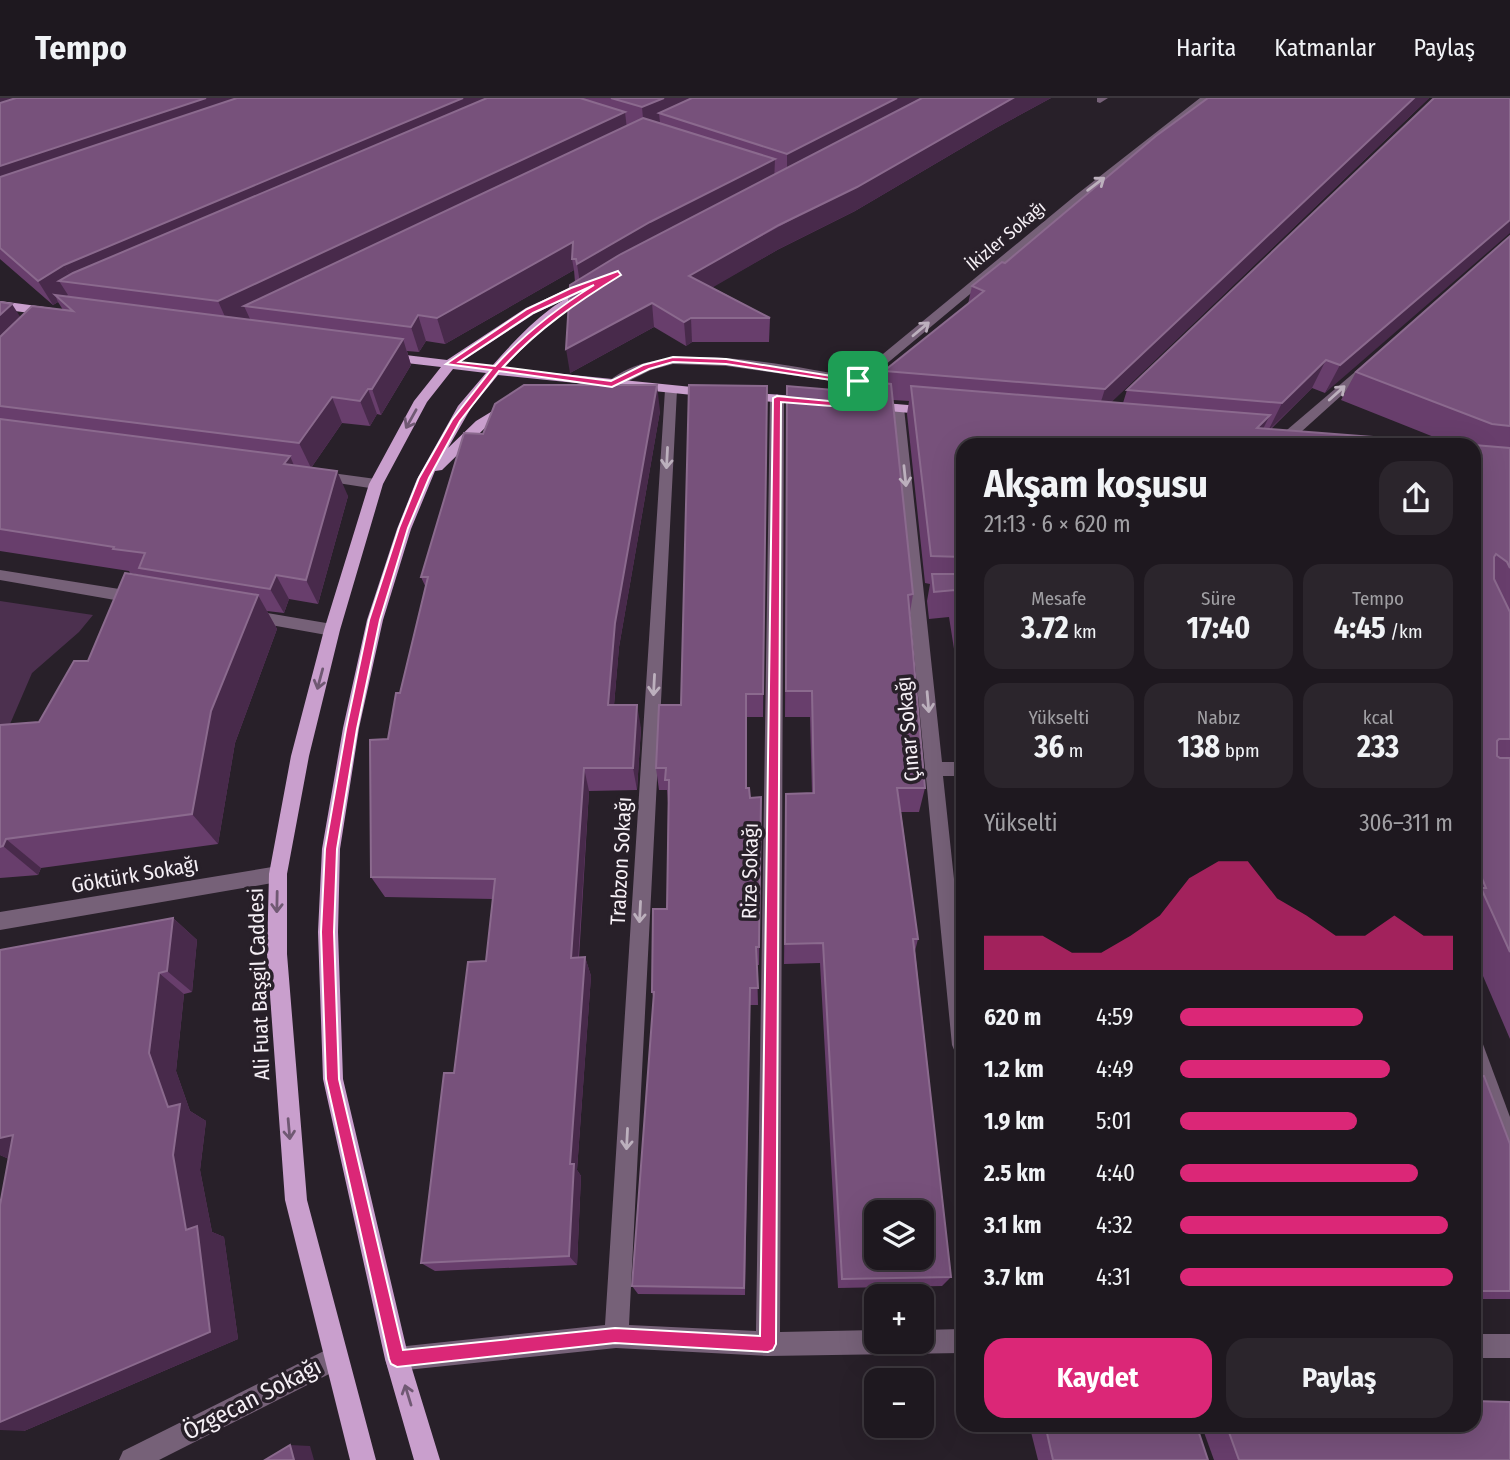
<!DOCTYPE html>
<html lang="tr">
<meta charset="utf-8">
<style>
:root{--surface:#1e181f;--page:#2b252c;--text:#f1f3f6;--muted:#a1a0a4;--line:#3c373d;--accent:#db2777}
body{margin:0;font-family:"Fira Sans Condensed",sans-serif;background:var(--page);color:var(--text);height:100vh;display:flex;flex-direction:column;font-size:26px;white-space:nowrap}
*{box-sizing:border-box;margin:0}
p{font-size:23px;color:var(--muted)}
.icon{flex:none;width:38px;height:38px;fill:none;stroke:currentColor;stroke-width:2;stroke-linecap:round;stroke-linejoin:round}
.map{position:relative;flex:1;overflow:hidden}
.drawer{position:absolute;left:956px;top:340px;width:525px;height:994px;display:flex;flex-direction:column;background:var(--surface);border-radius:21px;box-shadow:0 7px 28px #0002,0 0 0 2px var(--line)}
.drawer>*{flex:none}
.controls{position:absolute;left:864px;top:1102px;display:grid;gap:14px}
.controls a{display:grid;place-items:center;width:70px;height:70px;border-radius:14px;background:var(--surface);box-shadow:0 7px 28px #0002,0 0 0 2px var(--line);font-size:35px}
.pin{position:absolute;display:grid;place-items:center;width:60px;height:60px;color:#fff;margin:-30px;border-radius:14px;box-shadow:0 4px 10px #0006}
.round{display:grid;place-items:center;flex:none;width:74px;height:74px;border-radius:21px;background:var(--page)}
.head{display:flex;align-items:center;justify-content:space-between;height:119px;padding:0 28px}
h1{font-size:38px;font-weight:700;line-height:52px}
.figures{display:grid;grid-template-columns:repeat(3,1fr);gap:10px;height:119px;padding:7px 28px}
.figures div{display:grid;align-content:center;border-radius:18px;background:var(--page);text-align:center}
.figures b{font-size:30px;font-weight:700}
.figures small{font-size:19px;font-weight:400}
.figures p{font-size:19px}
.chart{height:196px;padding:14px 28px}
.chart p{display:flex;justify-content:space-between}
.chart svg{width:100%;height:126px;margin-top:7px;fill:var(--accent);opacity:.7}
.primary-button{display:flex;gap:14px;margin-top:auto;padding:14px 28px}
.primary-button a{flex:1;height:80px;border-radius:21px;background:var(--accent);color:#fff;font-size:28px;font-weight:700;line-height:80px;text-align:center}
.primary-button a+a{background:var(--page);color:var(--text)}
ul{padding:0 28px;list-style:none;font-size:23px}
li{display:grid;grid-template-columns:112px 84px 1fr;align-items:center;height:52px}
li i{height:18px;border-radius:9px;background:var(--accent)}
header{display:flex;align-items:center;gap:42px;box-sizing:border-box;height:98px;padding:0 35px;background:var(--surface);border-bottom:2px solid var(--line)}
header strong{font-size:33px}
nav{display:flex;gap:38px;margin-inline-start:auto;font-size:24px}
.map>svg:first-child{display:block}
.green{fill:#4c304f}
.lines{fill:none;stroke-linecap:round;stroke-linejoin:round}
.minor{fill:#766178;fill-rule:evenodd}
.major{fill:#c99fcd;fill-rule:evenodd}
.wall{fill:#683e6c}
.shaded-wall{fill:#482a4b}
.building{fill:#77517b;stroke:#8b6a8e;stroke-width:2;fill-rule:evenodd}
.oneway{stroke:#bcb0bd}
.oneway2{stroke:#705973}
.route{fill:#db2777;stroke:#fff;stroke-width:2;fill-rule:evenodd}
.labels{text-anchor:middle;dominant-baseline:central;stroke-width:7;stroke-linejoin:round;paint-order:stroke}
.far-street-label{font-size:18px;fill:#f6f0f6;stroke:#282029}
.street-label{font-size:21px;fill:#f6f0f6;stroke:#282029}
.near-street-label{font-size:24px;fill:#f6f0f6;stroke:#282029}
</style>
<header>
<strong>Tempo</strong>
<nav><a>Harita</a><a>Katmanlar</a><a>Paylaş</a></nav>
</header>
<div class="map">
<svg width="1510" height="1362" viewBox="0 0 1510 1362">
<rect width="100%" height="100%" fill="#282029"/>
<polygon class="green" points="0,503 93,517 79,534 32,575 4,640 0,641"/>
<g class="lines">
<g class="minor">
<polygon points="1097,0 1108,0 1100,5 1097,4"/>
<path d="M 1200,0 L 1211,0 L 1084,101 L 836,308 L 831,309 L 824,305 L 847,285 L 726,268 L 673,266 L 651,272 L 617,289 L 612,290 L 606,286 C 656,236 790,269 855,279 L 1076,97 Z"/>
<polygon points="1369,262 1375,266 1373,269 1291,343 1281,343 1281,337"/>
<polygon points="671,288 677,292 629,1227 756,1233 770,300 777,296 784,300 780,1234 877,1232 877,1244 922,1244 922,1232 962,1231 962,1255 768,1258 616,1250 397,1273 388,1270 385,1261 388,1252 397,1249 605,1227 665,292"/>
<polygon points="897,306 904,310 942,664 962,664 962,678 943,678 962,856 962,957 955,954 952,947 890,310"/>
<polygon points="317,373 376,381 383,386 376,391 312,381 310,378"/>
<polygon points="0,472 138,494 146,500 138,506 0,482"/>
<polygon points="249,512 332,526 340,532 332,538 243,522 241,518 243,514"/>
<polygon points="278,768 285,770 287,776 285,782 278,784 0,832 0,814"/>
<polygon points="1474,938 1481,941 1510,1019 1510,1060 1502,1057 1474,976"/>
<rect x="1474" y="1236" width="36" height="24"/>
<polygon points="336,1247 345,1250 348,1259 345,1268 159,1362 119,1362 123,1353"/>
</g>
<g class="major">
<path d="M 574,188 L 578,189 L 578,195 L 534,216 L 461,264 L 492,268 C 517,240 550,203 587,191 L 591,192 L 591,198 C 558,217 530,241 504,270 L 712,291 L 719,295 L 712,299 L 498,277 L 471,310 L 448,350 L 476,323 L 504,306 L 509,305 L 516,309 L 486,329 L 442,372 L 435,373 L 411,431 L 383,522 L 359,630 L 340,751 L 338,834 L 343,981 L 409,1261 L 440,1362 L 414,1362 L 385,1261 L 323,981 L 318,834 L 322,751 L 343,630 L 367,522 L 397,431 L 417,381 L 458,308 L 486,275 L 453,271 L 427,304 L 383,386 L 340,532 L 309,658 L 287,776 L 287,856 L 307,1102 L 376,1362 L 350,1362 L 285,1102 L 267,856 L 269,776 L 291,658 L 324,532 L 369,386 L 414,303 L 441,269 L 389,263 L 383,259 L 389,255 L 447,262 L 526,210 Z"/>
<polygon points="0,203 52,210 58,214 52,218 0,211"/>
<polygon points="743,294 810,299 817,303 810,307 738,301 736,298"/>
<polygon points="872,304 932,309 939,313 932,317 867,311 867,305"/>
</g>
</g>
<g class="wall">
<polygon points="0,0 1051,0 996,30 855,113 779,151 712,189 770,220 769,244 692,244 686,248 654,229 570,275 575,184 574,172 445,246 426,243 419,254 407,253 411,267 381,317 377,316 370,328 342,325 311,370 348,398 318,506 289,501 284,515 267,513 277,531 235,645 218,746 41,770 38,777 0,780 0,627 39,624 88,563 145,478 130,475 129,473 0,453 0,204 20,219 63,212 58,204 53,207 0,161"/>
<polygon points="1208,0 1429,0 1111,304 1123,305 1127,292 1510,0 1325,295 1312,290 1271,331 1449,345 1341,302 1356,274 1510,138 1510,941 1474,857 1474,346 962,346 962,602 949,519 929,521 927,503 930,486 925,485 907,316 909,303 893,302 913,496 910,515 925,690 919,714 901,714 918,841 915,853 951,1179 942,1188 838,1190 820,865 784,866 786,696 812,696 810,619 785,619 787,288 858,294 883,285 884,273 968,206 972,188 1005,165"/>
<polygon points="767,288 763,619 747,619 746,690 750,700 761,699 759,867 757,867 758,907 750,907 745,1197 638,1196 632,1188 654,902 652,894 667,811 668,705 667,692 659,692 656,670 681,607"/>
<polygon points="660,313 619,549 614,607 641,630 637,692 589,693 579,860 585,859 591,878 577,1072 581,1078 577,1167 435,1173 421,1165 454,975 486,863 493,801 385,799 371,779 388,641 426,490 421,479 483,336"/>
<polygon points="173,820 197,842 192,894 184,896 176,973 190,1013 206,1023 200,1072 212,1134 224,1139 238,1241 24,1333 9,1061 0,1057 0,852"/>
<polygon points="1474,968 1510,1046 1510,1201 1474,1201"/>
<polygon points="1029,1326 1196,1326 1208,1362 1038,1362"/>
<polygon points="1201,1326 1474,1326 1510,1362 1214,1362"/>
</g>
<g class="shaded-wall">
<polygon points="0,0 67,0 0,21"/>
<polygon points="206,0 282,0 0,96 0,68"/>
<polygon points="463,0 516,0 75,185 64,167"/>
<polygon points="664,0 717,0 659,15 660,25 644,32 642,9"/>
<polygon points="897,0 938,0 787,79 787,56"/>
<polygon points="1013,0 1051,0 996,30 855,113 779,151 691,202 689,178"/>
<polygon points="1414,0 1429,0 1096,319 1105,291"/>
<polygon points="625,14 628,40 244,208 250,221 230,230 218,203"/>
<polygon points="775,61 774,86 581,192 577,166 650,124"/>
<polygon points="1510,122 1510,135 1325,295 1340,267"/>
<polygon points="573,144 572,161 574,172 445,246 437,220"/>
<polygon points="64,167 75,185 59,183 68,197 60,202 55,197 58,204 53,207 38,183"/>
<polygon points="652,205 654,229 570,275 566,251"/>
<polygon points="12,206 28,231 0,259 0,217"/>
<polygon points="418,217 426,243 419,254 411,229"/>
<polygon points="691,220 692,244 686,248 684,224"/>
<polygon points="403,241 411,267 381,317 372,291"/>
<polygon points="1326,262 1312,290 1268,333 1282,305"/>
<polygon points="657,287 660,313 619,549 612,630 608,607 615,525"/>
<polygon points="368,291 377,316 370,328 360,303"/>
<polygon points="332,299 342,325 311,370 299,345"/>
<polygon points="1270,317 1256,345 1257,330"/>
<polygon points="290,358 301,384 284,366"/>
<polygon points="337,373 348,398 318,506 306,482"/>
<polygon points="276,477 289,501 284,515 270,491"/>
<polygon points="258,497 277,531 235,645 218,746 192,716 211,613"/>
<polygon points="637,607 641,630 637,692 633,670"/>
<polygon points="584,670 589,693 577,878 571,860"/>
<polygon points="6,741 41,770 38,777 3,748"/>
<polygon points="173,820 197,842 192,894 167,873"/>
<polygon points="585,859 591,878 577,1072 581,1078 577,1167 569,1158 570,1066"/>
<polygon points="159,875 184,896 176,973 190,1013 206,1023 200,1072 212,1134 224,1139 238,1241 24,1333 0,1332 0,1324 186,1132 173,1057 149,955"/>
<polygon points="13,1037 9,1061 0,1057 0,1040"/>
<polygon points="290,1347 310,1348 314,1362 294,1362"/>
</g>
<g class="building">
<polygon points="16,0 206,0 0,68 0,5"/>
<polygon points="237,0 463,0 64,167 38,183 0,150 0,79"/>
<polygon points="487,0 580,0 625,14 218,203 59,183 73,175"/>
<polygon points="611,0 664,0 642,9"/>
<polygon points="692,0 897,0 787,56 659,15"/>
<polygon points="922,0 1013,0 857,89 779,127 689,178 770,220 691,220 684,224 652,205 566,251 570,187 621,156"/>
<polygon points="1208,0 1414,0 1105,291 884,273 984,193 972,188 1002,164 1005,165 1156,38"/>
<polygon points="1434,0 1510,0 1510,122 1340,267 1326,262 1282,305 1127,292"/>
<polygon points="643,20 775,61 650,124 577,166 576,161 572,161 573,144 437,220 418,217 411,229 244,208"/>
<polygon points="1510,138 1510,328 1492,326 1356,274"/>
<polygon points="55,197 403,241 372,291 368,291 360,303 332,299 299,345 0,308 0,239 32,208 73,213"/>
<polygon points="0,204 12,206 0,217"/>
<path d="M 870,284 L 891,286 L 913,496 L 908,497 L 925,690 L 897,690 L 918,841 L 913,841 L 951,1179 L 842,1181 L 823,845 L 785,846 L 786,696 L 814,695 L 812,593 L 786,593 L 787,288 L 858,294 ZM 877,1115 L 922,1115 L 922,1160 L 877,1160 Z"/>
<polygon points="524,287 657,287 615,525 608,607 637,607 633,670 584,670 571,860 585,859 570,1066 574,1066 569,1158 421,1165 444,975 454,975 468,864 486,863 495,781 371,779 370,642 388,641 396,595 400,595 428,479 421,479 464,335 483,336 495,306"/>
<polygon points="689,287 767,288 763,596 746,596 746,690 749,690 750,700 761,699 759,849 756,849 758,890 750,890 744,1190 632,1188 654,894 652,894 653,811 667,811 669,682 665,682 666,670 656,670 659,607 681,607"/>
<polygon points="911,288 1270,317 1257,330 1464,346 962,346 962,459 931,458"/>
<polygon points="0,321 290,358 284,366 337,373 306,482 276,477 270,491 139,470 145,455 113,451 114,449 0,431"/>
<polygon points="1474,347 1510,350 1510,470 1507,464 1496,456 1494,459 1494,481 1510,514 1510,641 1499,641 1497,643 1497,658 1500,660 1510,660 1510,854 1481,790 1486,790 1474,761"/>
<polygon points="125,475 258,497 211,613 192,716 6,741 3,748 0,749 0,627 39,624 74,563 88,563"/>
<polygon points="932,476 962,476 962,535 955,492 934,494"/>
<polygon points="173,820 167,873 159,875 149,955 168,1009 180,1006 173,1057 186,1132 197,1128 210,1234 0,1324 0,1107 13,1037 0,1040 0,852"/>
<polygon points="1474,968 1477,978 1484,978 1510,1046 1510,1193 1474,1193"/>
<polygon points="1474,1303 1510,1304 1510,1362 1239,1362 1226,1326 1474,1326"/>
<polygon points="1045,1326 1196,1326 1208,1362 1053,1362"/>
<polygon points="290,1347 294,1362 265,1362"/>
</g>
<defs><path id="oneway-shaft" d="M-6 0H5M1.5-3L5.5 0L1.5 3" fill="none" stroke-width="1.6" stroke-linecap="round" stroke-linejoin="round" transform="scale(1.75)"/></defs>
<g class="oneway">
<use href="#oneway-shaft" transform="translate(1096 86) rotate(-37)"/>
<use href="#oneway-shaft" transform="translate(921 231) rotate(-40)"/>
<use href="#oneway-shaft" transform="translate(1337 295) rotate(-42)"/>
<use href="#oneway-shaft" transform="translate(667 360) rotate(93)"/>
<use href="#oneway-shaft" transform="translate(905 378) rotate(84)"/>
<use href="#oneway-shaft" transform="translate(654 587) rotate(93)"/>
<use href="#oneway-shaft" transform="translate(928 604) rotate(85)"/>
<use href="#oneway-shaft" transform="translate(640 814) rotate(93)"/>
<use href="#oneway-shaft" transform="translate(627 1041) rotate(93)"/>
</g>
<g class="oneway2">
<use href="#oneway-shaft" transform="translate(411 321) rotate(119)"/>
<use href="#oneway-shaft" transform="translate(320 581) rotate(105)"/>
<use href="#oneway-shaft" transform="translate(277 804) rotate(91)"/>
<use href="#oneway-shaft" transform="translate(289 1031) rotate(85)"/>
<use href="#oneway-shaft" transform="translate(408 1297) rotate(-107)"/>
</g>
<path class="route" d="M 618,173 L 621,177 C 577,204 538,231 503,269 L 611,283 L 643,267 L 673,259 L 726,261 L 862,283 L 831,308 L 781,304 L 776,1246 L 773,1252 L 768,1254 L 615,1245 L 397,1269 L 391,1266 L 389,1261 L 326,981 L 321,834 L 325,751 L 346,631 L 369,522 L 399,430 L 419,380 L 452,322 L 491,272 L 446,266 L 527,211 L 571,190 ZM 594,187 C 557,210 525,235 495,268 L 459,264 L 533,215 ZM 673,264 L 726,266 L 851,285 L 829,303 L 777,298 L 773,300 L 760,1238 L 615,1230 L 403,1252 L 339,981 L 334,834 L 337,751 L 357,631 L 380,522 L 408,430 L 429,380 L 460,323 L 499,273 L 612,289 L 649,271 Z"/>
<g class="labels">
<g class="far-street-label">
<text transform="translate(1006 138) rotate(-40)">İkizler Sokağı</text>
</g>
<g class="street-label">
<text transform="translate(908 631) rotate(-95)">Çınar Sokağı</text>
<text transform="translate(621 763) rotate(-87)">Trabzon Sokağı</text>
<text transform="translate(750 773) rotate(-89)">Rize Sokağı</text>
<text transform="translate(135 777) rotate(-10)">Göktürk Sokağı</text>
<text transform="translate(259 886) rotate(-92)">Ali Fuat Başgil Caddesi</text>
</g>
<g class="near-street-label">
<text transform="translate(252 1301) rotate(-27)">Özgecan Sokağı</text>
</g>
</g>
</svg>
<div class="controls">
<a><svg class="icon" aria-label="layers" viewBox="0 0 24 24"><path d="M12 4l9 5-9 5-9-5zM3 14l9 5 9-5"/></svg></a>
<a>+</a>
<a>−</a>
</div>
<div class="pin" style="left:858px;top:283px;background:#1e9e55"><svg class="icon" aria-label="arrive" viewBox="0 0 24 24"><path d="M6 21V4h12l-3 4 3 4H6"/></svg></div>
<section class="drawer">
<div class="head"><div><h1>Akşam koşusu</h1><p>21:13 · 6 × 620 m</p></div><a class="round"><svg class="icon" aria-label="share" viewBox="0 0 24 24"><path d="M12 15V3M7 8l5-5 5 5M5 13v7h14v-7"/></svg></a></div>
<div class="figures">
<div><p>Mesafe</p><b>3.72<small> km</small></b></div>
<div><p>Süre</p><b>17:40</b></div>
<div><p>Tempo</p><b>4:45<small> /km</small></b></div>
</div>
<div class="figures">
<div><p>Yükselti</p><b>36<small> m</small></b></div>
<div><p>Nabız</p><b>138<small> bpm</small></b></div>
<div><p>kcal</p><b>233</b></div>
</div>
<div class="chart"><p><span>Yükselti</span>306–311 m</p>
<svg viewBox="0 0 160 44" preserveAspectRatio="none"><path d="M0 44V32L10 32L20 32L30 38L40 38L50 32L60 25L70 12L80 6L90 6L100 19L110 25L120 32L130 32L140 25L150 32L160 32V44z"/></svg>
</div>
<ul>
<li><b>620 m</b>4:59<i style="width:67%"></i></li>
<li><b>1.2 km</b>4:49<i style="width:77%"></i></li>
<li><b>1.9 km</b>5:01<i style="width:65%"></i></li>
<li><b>2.5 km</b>4:40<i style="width:87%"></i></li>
<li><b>3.1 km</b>4:32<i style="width:98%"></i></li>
<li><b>3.7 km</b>4:31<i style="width:100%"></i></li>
</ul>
<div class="primary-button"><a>Kaydet</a><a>Paylaş</a></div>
</section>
</div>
